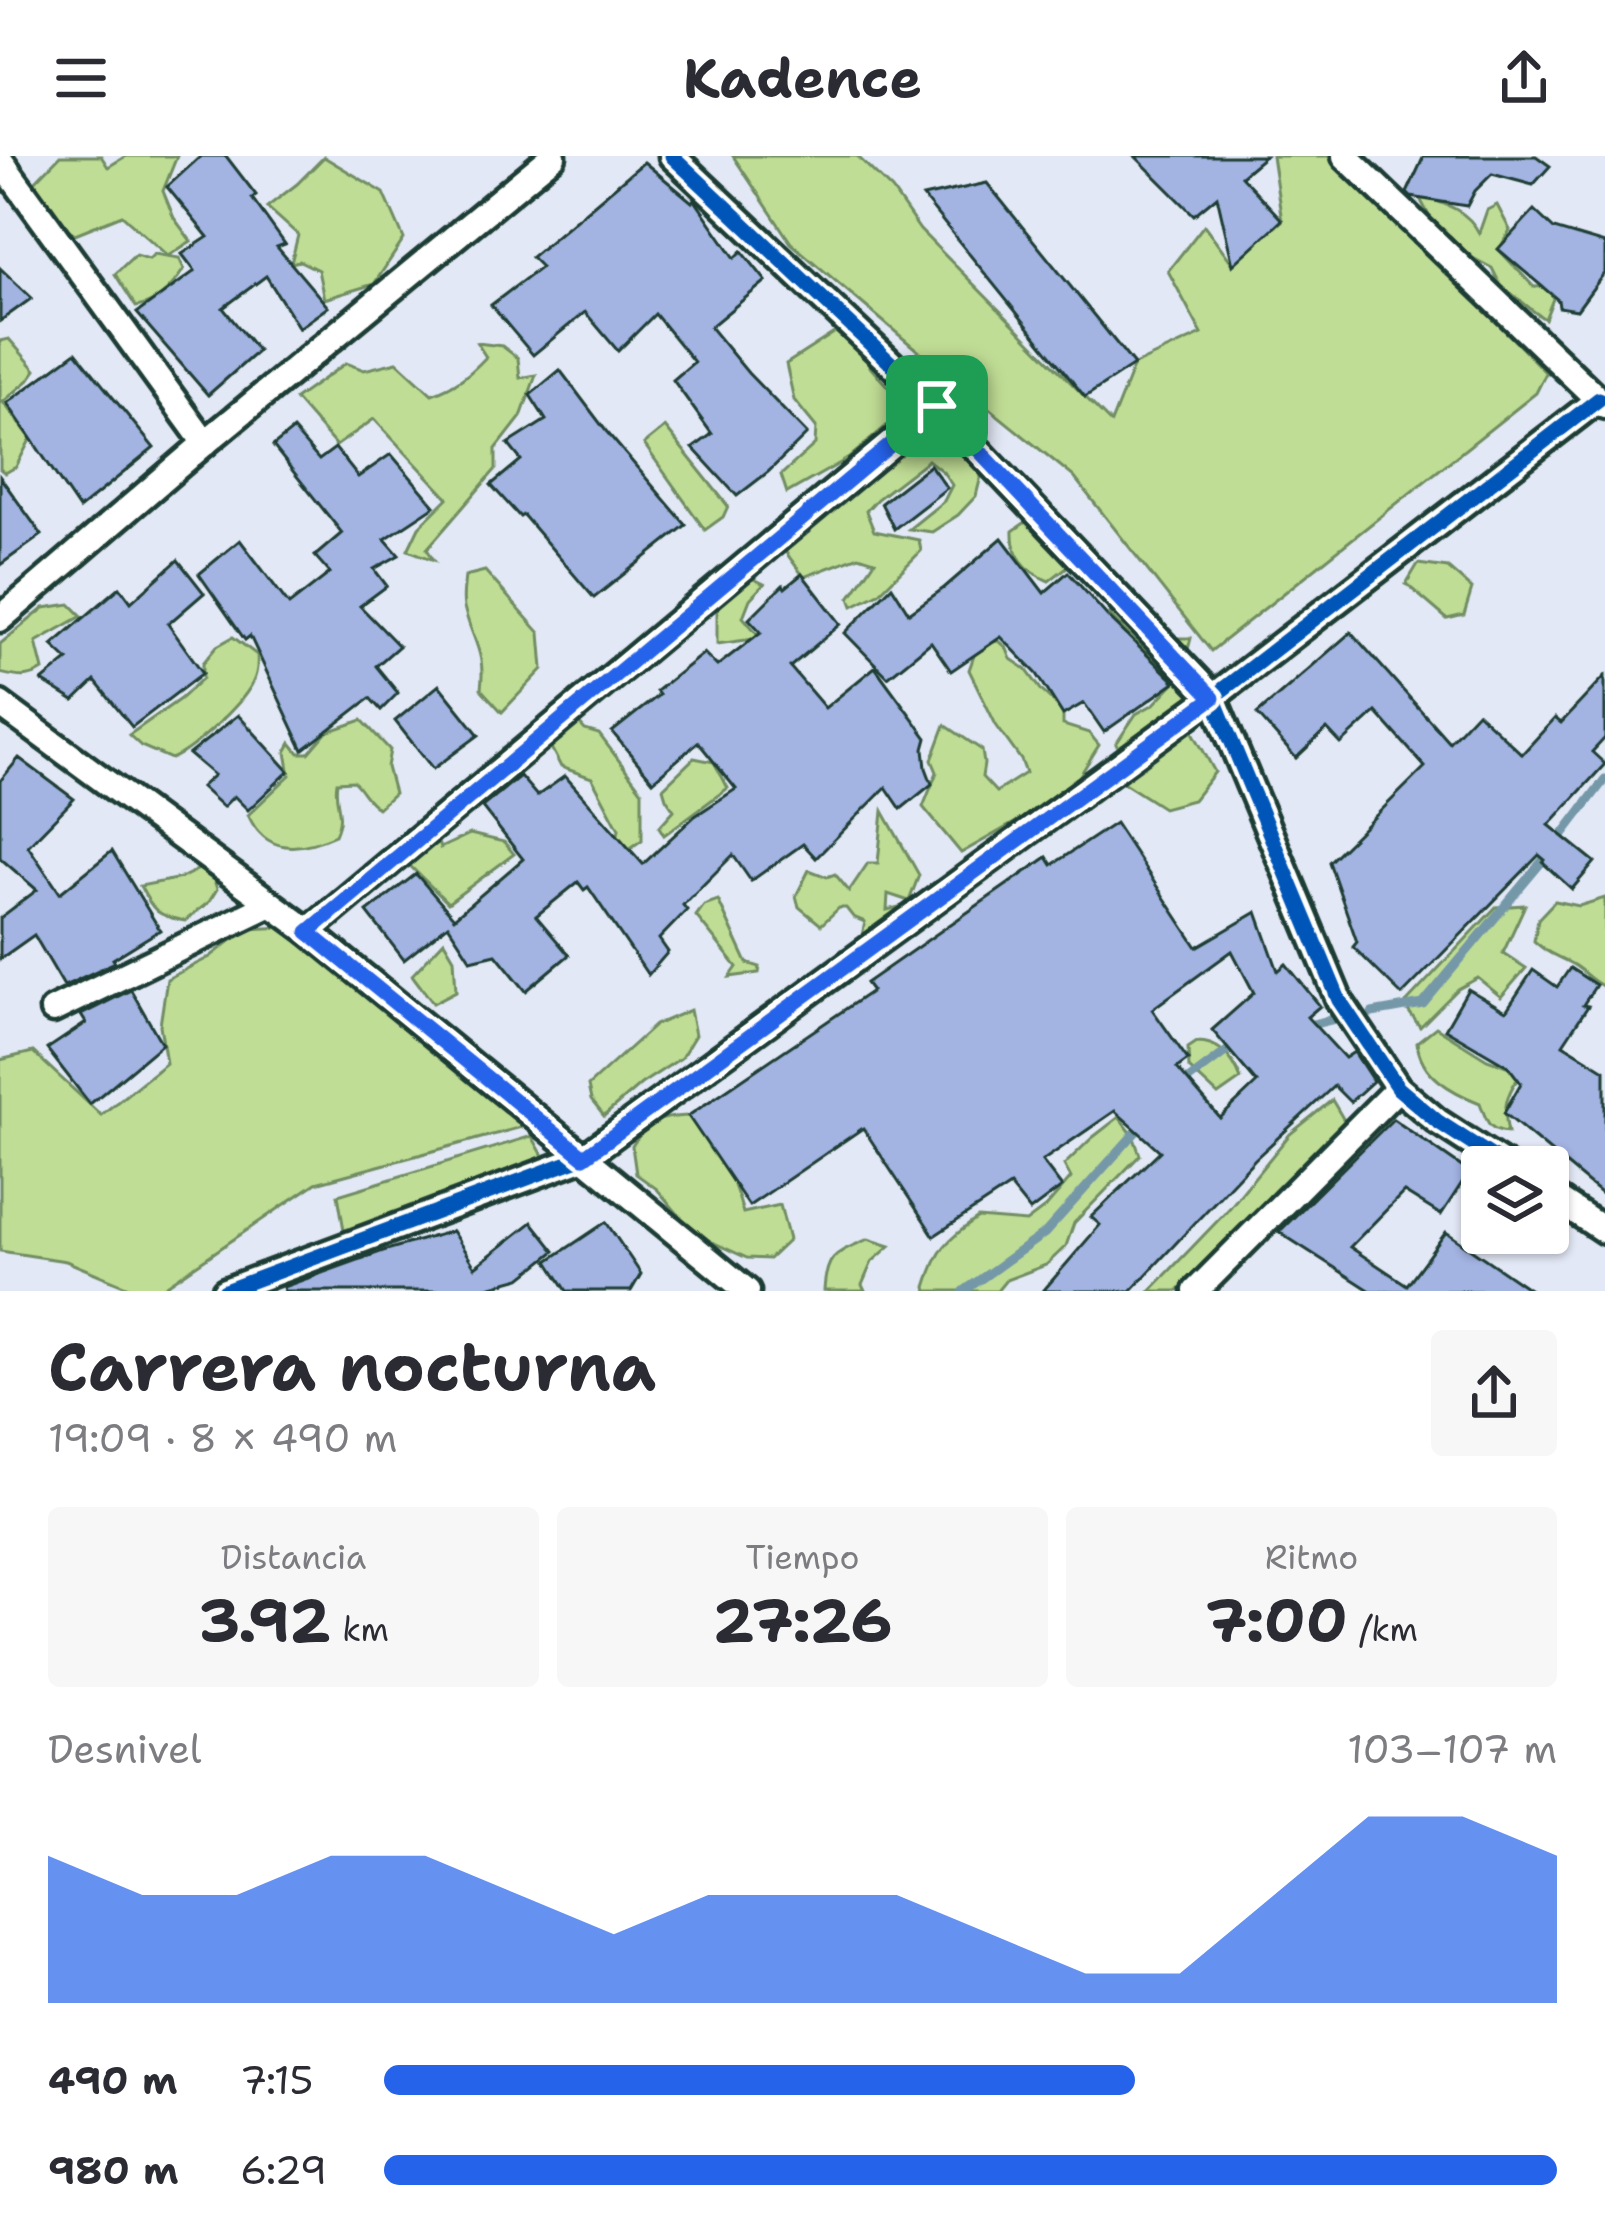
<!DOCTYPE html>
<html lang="es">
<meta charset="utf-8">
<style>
:root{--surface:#fff;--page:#f7f7f7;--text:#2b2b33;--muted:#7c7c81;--accent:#2563eb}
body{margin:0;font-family:"Shantell Sans",sans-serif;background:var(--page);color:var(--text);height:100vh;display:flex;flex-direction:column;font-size:45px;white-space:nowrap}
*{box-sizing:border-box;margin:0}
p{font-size:39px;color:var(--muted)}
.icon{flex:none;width:66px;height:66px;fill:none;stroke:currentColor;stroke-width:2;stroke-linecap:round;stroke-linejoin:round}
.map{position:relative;height:1135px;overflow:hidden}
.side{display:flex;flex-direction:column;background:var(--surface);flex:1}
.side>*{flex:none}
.tools{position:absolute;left:1461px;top:990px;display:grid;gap:24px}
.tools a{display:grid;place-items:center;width:108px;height:108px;border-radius:12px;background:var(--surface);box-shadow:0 3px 9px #0004;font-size:60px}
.pin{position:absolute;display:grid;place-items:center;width:102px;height:102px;color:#fff;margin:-51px;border-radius:24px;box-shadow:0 6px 18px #0006}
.round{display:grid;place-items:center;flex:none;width:126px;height:126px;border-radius:12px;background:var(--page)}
.overview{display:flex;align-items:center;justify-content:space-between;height:204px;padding:0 48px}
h1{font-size:66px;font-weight:700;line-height:90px}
.figures{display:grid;grid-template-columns:repeat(3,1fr);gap:18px;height:204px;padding:12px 48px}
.figures div{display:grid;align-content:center;border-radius:12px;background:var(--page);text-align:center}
.figures b{font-size:60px;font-weight:700}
.figures small{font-size:33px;font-weight:400}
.figures p{font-size:33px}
.chart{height:336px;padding:24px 48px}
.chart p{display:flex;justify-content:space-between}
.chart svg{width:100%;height:216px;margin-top:12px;fill:var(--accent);opacity:.7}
ul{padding:0 48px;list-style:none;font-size:39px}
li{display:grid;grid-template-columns:192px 144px 1fr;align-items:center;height:90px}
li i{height:30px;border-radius:15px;background:var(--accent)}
header{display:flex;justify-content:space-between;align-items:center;height:156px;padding:0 48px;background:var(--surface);font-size:54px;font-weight:700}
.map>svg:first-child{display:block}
.green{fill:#c0dd95;stroke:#708d64;stroke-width:3}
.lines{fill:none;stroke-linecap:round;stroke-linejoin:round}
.stream{stroke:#7498a8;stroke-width:9}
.building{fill:#a3b3e2;stroke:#1f3d34;stroke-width:3;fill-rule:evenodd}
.street-casing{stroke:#1f3d34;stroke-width:33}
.street{stroke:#fff;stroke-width:24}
.cycleway-casing{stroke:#fff;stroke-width:22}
.cycleway{stroke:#0057b8;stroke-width:15}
.route-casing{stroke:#fff;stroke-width:24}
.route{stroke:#2563eb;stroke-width:15}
</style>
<header><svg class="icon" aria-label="menu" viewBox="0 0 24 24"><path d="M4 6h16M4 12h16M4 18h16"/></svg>Kadence<svg class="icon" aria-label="share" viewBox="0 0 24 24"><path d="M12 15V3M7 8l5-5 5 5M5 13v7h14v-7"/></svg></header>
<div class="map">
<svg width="1605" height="1135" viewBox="0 0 1605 1135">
<rect width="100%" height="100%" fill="#e3e8f6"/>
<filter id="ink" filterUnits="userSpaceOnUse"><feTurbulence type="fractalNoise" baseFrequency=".00833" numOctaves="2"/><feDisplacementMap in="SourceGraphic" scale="24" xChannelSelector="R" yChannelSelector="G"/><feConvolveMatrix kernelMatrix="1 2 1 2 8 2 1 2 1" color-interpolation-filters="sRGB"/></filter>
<g filter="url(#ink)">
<g class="green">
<polygon points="60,0 101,0 108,11 126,0 177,0 163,35 174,62 191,85 168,100 122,59 75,78 48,59 31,30"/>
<polygon points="733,0 857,0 892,34 920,74 1111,267 1134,209 1202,178 1168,115 1204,69 1233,108 1282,65 1272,0 1328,0 1451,119 1546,217 1536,237 1211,495 1074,321 911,189 791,87"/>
<polygon points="324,1 384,37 404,83 374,128 324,143 318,114 300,105 291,107 298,79 267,51 297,28"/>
<path d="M 1418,39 C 1443,47 1467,53 1479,77 L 1487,54 L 1497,49 L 1510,74 L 1499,94 L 1534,131 L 1558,130 L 1545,163 C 1529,154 1520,141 1503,134 L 1492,112 L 1469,100 L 1450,80 L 1435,71 Z"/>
<path d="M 154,98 L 179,102 L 184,113 C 173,130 157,148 136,151 L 115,118 L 135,99 L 149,103 Z"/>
<polygon points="837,175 857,189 871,212 889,232 897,261 849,302 787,337 781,319 815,288 816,271 794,244 786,208"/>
<polygon points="9,183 36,214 29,224 3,246 31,282 16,311 5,317 0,313 0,185"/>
<path d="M 477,187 L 502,190 L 518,202 L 520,222 L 536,219 L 521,261 L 496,293 L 496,313 L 427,393 L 434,404 L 408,394 L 419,371 L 448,342 L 374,263 L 336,290 L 295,243 L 346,207 L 364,214 L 397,206 L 432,238 C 455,230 469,219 486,201 Z"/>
<polygon points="934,267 948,270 982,316 976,340 958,359 932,376 909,373 944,345 952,329 943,316 928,304 877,343 866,355 874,375 919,384 921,395 879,437 853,450 850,442 875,405 859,400 804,421 781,390"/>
<polygon points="665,271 728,350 723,361 705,374 644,288"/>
<path d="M 1027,365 L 1039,367 L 1069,403 L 1067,411 L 1049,425 C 1027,416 1012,400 1013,375 Z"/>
<polygon points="1418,408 1448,412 1472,433 1464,459 1447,463 1406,428"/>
<path d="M 485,415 L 540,477 L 543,513 L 502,556 L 481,533 C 486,495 472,485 464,451 C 462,441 464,431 465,420 Z"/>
<polygon points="754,423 764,428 750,443 743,461 761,482 717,488 717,443 732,428"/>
<path d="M 70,448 L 82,460 L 36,486 L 43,514 C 28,524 17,521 0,517 L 0,488 L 44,452 Z"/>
<polygon points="1121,448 1169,482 1191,482 1185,505 1200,551 1193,576 1215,616 1193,644 1163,652 1124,627 1117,611 1130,602 1116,588 1136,558 1154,548 1175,526 1111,461 1110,457"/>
<path d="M 233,481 L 257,499 C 258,510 257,519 252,528 C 241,549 192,595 171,603 L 141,590 L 129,579 L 180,543 L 203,522 L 203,507 L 217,490 Z"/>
<polygon points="999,485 1006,491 1011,503 1026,513 1042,535 1063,554 1063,569 1089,577 1099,589 1077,624 1032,657 961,697 923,651 937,616 932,604 945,569 982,594 984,608 982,621 996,636 1026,617 1021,604 996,569 969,514 978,488"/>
<path d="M 362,564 L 390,594 L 387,611 L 394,637 L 378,652 C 366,645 363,634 353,625 L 337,626 C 333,650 346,654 335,679 C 300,695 266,699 248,659 L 290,619 L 286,596 L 291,587 L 299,597 L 309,597 L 327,576 Z"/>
<polygon points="577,565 585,574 599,578 642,635 642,684 613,704 619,673 592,622 561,611 546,582"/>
<polygon points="694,602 714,606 728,632 664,679 659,671 674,654 666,642 663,632"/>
<polygon points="883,655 919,719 909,745 888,738 887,754 903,750 909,758 859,793 865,766 853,761 846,752 839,752 821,769 799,751 796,740 809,714 827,721 835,718 849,735 868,707 878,707"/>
<polygon points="470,678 504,686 514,698 448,747 404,704 436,681 440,692"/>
<path d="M 199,713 L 213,721 L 217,733 L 209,746 L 185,765 C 157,760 153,755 140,730 L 181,722 Z"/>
<path d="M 1605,742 L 1605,831 C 1591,826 1583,813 1570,807 C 1553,798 1550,799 1534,785 L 1538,763 L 1555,745 L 1579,750 Z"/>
<polygon points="718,744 747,807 760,811 759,817 730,821 737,811 696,760 704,749"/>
<polygon points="1525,749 1503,797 1526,812 1501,841 1478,822 1458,833 1420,871 1404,849 1496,751"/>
<polygon points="288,771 350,827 529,969 316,1027 158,1135 138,1135 66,1105 0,1095 0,904 33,896 101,959 166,907 160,869 167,823 210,801 246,773"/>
<polygon points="444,785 454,802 456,835 433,847 412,819"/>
<polygon points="690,854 695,879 681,902 641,928 604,960 591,944 588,930 655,869"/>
<path d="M 1436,871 L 1487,903 L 1512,912 L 1519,921 C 1505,940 1503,954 1508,976 C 1487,974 1487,965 1480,947 C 1452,936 1420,919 1417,886 Z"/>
<path d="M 1197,886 C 1220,886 1233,902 1241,923 L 1218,939 L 1189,912 L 1188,892 Z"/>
<polygon points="1332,944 1348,971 1178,1135 1150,1135 1227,1055 1290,978"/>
<path d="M 688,960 C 717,990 732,1016 743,1057 L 780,1049 L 789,1084 L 769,1103 L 747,1102 L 695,1078 L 657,1033 L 636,1018 L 632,990 C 648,965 658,961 688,960 Z"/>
<path d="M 1119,961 L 1133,979 L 1140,999 L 1074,1067 L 1066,1090 L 1046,1109 L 1006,1124 L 997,1135 L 927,1135 L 926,1131 C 938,1092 945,1086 978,1062 L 1026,1066 L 1046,1051 L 1071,1022 L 1064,1009 L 1092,982 Z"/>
<polygon points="532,980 546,1005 479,1026 345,1080 338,1039"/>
<path d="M 868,1083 L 890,1090 L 872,1106 L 862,1129 L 865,1135 L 824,1135 C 826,1098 836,1097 868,1083 Z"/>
</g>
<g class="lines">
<g class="stream">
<polyline points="1372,857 1423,848 1544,703 1605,623"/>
<polyline points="1301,871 1343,861"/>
<polyline points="1180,930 1239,886"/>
<polyline points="964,1135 1045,1077 1143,968"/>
</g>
</g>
<g class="building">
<polygon points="201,0 226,0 256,39 252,42 285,88 277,91 328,151 299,172 266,120 223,152 258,195 208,239 137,157 195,115 182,98 208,81 167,31"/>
<polygon points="1135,0 1265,0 1241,20 1282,64 1233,109 1217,40 1194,59"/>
<polygon points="1424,0 1536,0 1550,10 1533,29 1492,18 1475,35 1467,50 1411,41 1407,37"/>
<polygon points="644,6 692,46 694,43 735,102 742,95 766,125 710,171 748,217 807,278 768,316 737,340 693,292 712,278 673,224 694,206 655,158 618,195 585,156 533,199 491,149 541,111 531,101"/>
<polygon points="987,27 1134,209 1085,241 923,41"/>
<polygon points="1534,54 1554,73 1605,88 1605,116 1577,154 1559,151 1558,144 1498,93"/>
<polygon points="0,112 32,142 0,165"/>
<polygon points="76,196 154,292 79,353 7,247"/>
<polygon points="560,214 606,275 686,369 594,442 523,359 520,361 491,329 521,304 508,288 546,264 530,239"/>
<polygon points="293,274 319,304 335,292 358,321 391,298 435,350 385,383 399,399 374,413 387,430 360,450 399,490 376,510 398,537 381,554 370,542 303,594 250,480 245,484 199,418 240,384 289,449 330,417 315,400 342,377 273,290"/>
<polygon points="930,309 947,332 894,373 881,347"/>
<polygon points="0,321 42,379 0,409"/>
<polygon points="1002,382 1044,437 1068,416 1109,462 1175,526 1104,576 1084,547 1063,559 1037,518 1001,481 951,515 931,486 888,521 845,477 892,430 909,457 944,432"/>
<polygon points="178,404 204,437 168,468 203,517 132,571 95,525 74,545 42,525 68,504 52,489 120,431 131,446"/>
<polygon points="802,418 841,468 790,511 825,552 875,511 927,582 924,593 926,612 932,628 901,653 886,631 816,702 803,688 751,725 733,699 683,749 687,754 659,783 668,796 648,819 588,731 584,734 578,726 536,760 569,799 526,835 496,798 471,804 448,769 404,804 367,756 416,718 454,762 523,703 482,651 520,620 537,640 565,620 643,708 695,660 736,633 698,586 653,625 612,576 659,539 656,535 704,497 717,510 761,476 749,463 783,429 785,432"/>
<polygon points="1351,476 1449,586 1477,556 1522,598 1555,562 1561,567 1605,520 1605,582 1592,596 1605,608 1549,669 1595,706 1572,733 1543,707 1545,704 1539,699 1402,839 1353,791 1357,786 1329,706 1425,611 1376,556 1341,588 1327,573 1296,602 1257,558"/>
<polygon points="439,529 479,579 433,613 395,565"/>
<polygon points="238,559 289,615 248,654 234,640 223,651 201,631 214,619 189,598"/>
<polygon points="19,602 74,643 28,690 60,737 112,695 160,774 113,803 115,806 64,830 34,779 0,803 0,762 37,734 0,702 0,625"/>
<path d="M 1115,667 L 1197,791 L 1257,756 L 1278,815 L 1286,808 L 1320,850 L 1307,861 L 1345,902 L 1354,896 L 1373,925 L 1350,946 L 1334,930 L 1255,1003 L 1131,1135 L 1043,1135 L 1100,1069 L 1091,1061 L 1160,995 L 1115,955 L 1042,1005 L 1062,1031 L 1030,1055 L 1010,1030 L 934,1080 L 863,972 L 749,1050 L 688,960 L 872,835 L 866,827 L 1047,701 L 1052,709 ZM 1232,795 L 1254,837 L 1212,874 L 1257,927 L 1220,962 L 1177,912 L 1188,904 L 1152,853 Z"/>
<polygon points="1570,812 1596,829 1583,849 1588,850 1563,888 1605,914 1605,1041 1504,957 1521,927 1508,910 1445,873 1468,833 1506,855 1533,814 1557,831"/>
<polygon points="131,834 162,888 90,948 47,893 86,867 81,859"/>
<polygon points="1393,963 1469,1016 1441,1059 1404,1036 1350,1091 1407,1129 1446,1076 1532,1135 1371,1135 1279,1076"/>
<polygon points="532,1066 555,1095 521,1122 488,1131 490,1135 284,1135 283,1131 286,1130 383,1095 452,1075 475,1111"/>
<polygon points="606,1066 641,1118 631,1135 567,1135 548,1105"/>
</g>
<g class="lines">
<g class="street-casing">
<g id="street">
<polyline points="672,0 936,250 1213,541 1339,844 1398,932 1437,965 1508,1011"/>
<polyline points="1345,0 1605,250"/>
<polyline points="0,4 205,287"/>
<polyline points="0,463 205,287 553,0"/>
<polyline points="0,548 308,775 747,1135"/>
<polyline points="308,775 936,250"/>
<polyline points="53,854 271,748"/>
<polyline points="1548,1037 1605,1075"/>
<polyline points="225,1135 584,1001 1213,541 1599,243"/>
<polyline points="1196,1135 1398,932"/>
</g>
</g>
<use href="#street" class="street"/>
<g class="cycleway-casing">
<g id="cycleway">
<polyline points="672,0 936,250 1213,541 1339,844 1398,932 1437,965 1508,1011"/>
<polyline points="225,1135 584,1001 1213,541 1599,243"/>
</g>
</g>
<use href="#cycleway" class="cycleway"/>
</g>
</g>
<g class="lines" filter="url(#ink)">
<g class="route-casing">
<polygon id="route" points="937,250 1213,542 584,1001 308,776"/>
</g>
<use href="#route" class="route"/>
</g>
</svg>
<div class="tools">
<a><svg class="icon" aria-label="layers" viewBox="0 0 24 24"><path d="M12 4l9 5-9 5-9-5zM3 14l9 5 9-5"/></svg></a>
</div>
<div class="pin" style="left:937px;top:250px;background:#1e9e55"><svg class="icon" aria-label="arrive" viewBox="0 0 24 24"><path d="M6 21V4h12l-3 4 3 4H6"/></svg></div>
</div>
<section class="side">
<div class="overview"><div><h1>Carrera nocturna</h1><p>19:09 · 8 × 490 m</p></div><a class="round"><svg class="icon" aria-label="share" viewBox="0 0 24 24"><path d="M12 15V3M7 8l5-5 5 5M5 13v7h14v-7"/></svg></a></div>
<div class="figures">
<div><p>Distancia</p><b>3.92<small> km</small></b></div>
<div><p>Tiempo</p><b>27:26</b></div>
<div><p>Ritmo</p><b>7:00<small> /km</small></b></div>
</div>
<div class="chart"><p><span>Desnivel</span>103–107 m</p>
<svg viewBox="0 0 160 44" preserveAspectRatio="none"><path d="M0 44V14L10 22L20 22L30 14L40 14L50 22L60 30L70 22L80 22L90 22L100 30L110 38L120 38L130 22L140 6L150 6L160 14V44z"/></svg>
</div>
<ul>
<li><b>490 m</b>7:15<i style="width:64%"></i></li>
<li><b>980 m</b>6:29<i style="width:100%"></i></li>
</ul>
</section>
